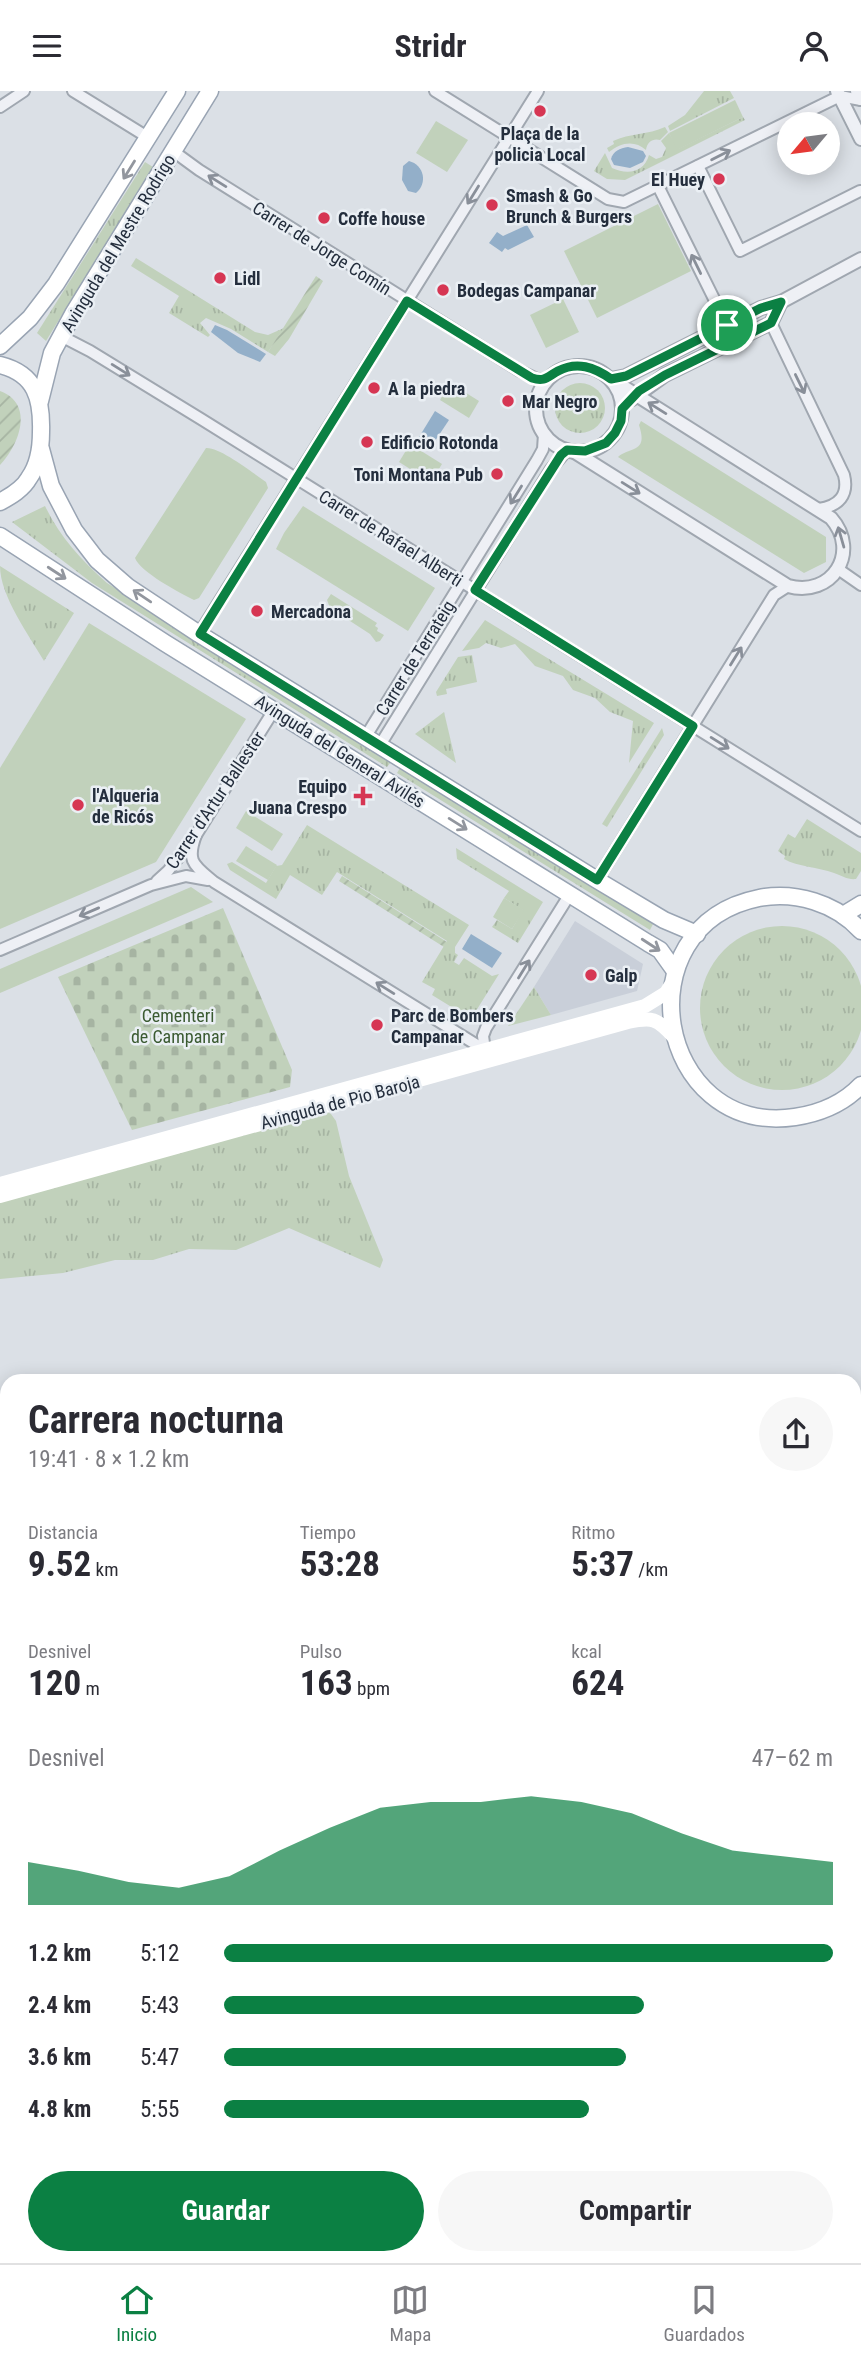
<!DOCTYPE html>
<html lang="es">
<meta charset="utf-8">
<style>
:root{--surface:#fff;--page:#f7f7f7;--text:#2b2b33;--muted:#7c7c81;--line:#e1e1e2;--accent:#0b8043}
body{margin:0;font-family:"Roboto Condensed",sans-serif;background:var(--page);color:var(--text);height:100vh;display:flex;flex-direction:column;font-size:26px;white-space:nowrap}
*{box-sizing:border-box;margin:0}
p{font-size:23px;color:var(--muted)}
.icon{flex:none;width:38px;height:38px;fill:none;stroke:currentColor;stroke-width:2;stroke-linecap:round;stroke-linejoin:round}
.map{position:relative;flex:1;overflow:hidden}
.side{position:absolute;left:0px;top:1283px;width:861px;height:891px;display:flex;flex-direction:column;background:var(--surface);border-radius:21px 21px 0 0;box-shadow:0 4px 18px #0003}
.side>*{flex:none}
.needle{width:46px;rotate:241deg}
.controls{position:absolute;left:777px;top:21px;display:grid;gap:14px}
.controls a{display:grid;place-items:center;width:63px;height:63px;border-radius:50%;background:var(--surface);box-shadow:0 4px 18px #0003;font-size:35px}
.pin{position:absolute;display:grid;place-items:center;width:60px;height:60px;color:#fff;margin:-30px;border:4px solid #fff;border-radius:50%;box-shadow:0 2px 7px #0007}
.round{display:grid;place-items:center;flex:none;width:74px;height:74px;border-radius:37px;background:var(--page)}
.summary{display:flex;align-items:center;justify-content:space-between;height:119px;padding:0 28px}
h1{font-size:38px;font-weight:700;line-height:52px}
.metrics{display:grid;grid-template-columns:repeat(3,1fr);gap:10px;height:119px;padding:7px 28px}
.metrics div{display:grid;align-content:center}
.metrics b{font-size:35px;font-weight:700}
.metrics small{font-size:19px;font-weight:400}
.metrics p{font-size:19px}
.chart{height:196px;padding:14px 28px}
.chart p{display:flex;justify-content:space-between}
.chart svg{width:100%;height:126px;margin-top:7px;fill:var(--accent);opacity:.7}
.button{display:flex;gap:14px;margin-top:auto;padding:14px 28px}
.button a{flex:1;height:80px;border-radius:42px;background:var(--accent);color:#fff;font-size:28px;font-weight:700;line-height:80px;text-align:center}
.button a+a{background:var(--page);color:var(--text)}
ul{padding:0 28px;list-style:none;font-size:23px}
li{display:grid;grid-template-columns:112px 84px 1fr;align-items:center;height:52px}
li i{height:18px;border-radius:9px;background:var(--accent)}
header{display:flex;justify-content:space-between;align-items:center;height:91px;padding:0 28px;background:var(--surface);font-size:32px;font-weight:700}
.tab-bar{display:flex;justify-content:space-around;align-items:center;height:98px;border-top:2px solid var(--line);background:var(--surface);font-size:19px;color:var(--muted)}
.tab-bar a{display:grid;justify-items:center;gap:4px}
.tab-bar .current{color:var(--accent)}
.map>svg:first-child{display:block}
.built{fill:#c9cfd9}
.grass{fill:url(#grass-tufts)}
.cemetery{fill:url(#cemetery-stones)}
.park{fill:#c1d1bb}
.garden{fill:url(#garden-furrows)}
.water{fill:#93afc9}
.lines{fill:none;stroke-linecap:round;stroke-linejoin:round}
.stream{stroke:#93afc9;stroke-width:3.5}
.minor-casing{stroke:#a0a7b0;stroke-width:14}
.tertiary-casing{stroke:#a0a7b0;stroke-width:16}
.primary-casing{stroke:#99a4b3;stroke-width:19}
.minor{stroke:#eef0f5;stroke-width:10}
.tertiary{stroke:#eef0f5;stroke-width:12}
.secondary{stroke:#fff;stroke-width:14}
.primary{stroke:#fff;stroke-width:16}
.oneway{stroke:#898f99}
.oneway2{stroke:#92969e}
.route-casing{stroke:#fff;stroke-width:14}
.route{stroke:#0b8043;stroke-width:9}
.poi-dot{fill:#d63653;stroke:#eaeff4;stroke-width:2.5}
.labels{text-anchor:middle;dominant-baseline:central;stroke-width:5;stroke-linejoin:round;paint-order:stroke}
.poi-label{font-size:18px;font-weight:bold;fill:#242e3d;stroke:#eaeff4;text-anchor:start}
.street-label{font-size:18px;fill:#242e3d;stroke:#eaeff4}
.park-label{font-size:18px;fill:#3a5a31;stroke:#eaeff4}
</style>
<header><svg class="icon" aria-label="menu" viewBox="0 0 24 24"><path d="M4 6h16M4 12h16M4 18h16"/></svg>Stridr<svg class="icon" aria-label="person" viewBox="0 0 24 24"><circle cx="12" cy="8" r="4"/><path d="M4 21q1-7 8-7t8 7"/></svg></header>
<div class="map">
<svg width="861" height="2172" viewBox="0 0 861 2172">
<defs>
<pattern id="grass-tufts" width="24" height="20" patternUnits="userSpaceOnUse" patternTransform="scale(1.75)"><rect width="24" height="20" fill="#c1d1bb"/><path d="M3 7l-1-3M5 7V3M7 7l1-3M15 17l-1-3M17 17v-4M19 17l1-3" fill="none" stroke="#a6b4a2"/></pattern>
<pattern id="cemetery-stones" width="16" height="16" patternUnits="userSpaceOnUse" patternTransform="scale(1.75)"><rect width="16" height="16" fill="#c1d1bb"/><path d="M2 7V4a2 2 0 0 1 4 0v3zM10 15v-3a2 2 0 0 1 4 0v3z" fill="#a6b4a2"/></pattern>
<pattern id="garden-furrows" width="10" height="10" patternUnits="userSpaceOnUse" patternTransform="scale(1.75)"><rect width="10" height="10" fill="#c1d1bb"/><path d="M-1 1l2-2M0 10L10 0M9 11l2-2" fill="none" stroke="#a6b4a2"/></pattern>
</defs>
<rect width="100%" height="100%" fill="#dbe0e6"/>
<polygon class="built" points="575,830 643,873 637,900 551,924 534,896"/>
<g class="grass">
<polygon points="704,0 730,0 734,7 670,40 668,35 685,24"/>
<path d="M 743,26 L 745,29 L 625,89 L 607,88 L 594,80 L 605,62 L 612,77 C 627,84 644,82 649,64 L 656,68 L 662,66 L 666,57 L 661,50 L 669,42 L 678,58 Z"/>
<path d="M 665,36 L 668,41 L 660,49 C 653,47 647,51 646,59 C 635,49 621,51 609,61 L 607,57 L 614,53 L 613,50 C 630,42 648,44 665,36 Z"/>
<polygon points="145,71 153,76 46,250 37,242"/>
<polygon points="136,167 255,241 268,244 284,237 268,261 231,238 206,227 200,232 210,244 208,246 169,222 179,205 131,175"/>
<circle cx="580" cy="317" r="25"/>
<path d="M 45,415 C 60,446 81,469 107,492 L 391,671 L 387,676 L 92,492 L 12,431 Z"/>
<path d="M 0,475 L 74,522 L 44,570 C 29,544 0,505 0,475 Z"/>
<polygon points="331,503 377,532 375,535 378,537 377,540 384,544 380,550 376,551 370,543 330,517 327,509"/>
<polygon points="485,529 654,632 629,672 633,630 610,621 595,607 573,599 563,585 535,575 515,553 501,557 486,552 479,557 462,560"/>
<polygon points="472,564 477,591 446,598 447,603 437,605 436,601 458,566"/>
<polygon points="444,621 456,672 415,643"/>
<polygon points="662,637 664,644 607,736 602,733"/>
<polygon points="400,677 653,833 650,839 397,682"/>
<path d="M 807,728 L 861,762 L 861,780 L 856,788 C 848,789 842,785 834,782 C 818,776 798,776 784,768 L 785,765 L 778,760 L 788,743 L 795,747 Z"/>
<polygon points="307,734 469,834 455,856 455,862 458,864 454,871 459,874 464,867 492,885 499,883 471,928 432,904 435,898 422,891 447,850 337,781 322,804 290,784 276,808 230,779 227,773 232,771 266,792 276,775 282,774"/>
<polygon points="456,757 543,811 518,852 492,836 497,829 512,838 523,819 504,807 509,800 457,768"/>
<circle cx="782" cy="917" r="82"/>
<polygon points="534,896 551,924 508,935"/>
<polygon points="324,1019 331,1023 336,1030 349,1085 383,1169 380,1177 289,1137 236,1159 189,1158 153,1169 115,1169 63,1182 0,1188 0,1110"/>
</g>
<polygon class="cemetery" points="223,817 292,979 290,996 132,1039 58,886"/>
<g class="park">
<polygon points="735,9 743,26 677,59 669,42"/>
<polygon points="436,30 468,49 447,81 416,62"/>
<polygon points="658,113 691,180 597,227 564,160"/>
<polygon points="563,208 579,241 546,257 530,224"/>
<polygon points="450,292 479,310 469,327 440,309"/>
<path d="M 641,330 L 826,446 L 826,471 L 804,482 L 618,366 C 632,355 648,362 639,334 Z"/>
<polygon points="410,353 442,373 431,391 399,371"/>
<path d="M 206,357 C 220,356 253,382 266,391 L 268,397 L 199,507 L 194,509 C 180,502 140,481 135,467 Z"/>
<polygon points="303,415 435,497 408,540 276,458 284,442"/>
<polygon points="89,532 246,628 156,771 0,838 0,677"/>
<polygon points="246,720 283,743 272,760 236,737"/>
<polygon points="246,755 277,774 268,789 236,770"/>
<polygon points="191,796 213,811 0,902 0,878"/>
<polygon points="504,807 524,819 512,838 493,826"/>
</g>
<g class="garden">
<polygon points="316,185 323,190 289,248 275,265 268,261"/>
<path d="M 0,300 C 35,313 19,354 0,374 Z"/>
<polygon points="342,785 447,851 444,856 339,790"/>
</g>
<g class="water">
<path d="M 628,56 L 643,60 L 646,65 L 643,71 L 630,77 L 614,74 L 611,68 C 613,60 620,57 628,56 Z"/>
<path d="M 409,70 C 424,74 428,92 416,102 L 408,100 L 402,89 L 403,75 Z"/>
<polygon points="527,134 534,146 508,159 505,157 502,161 489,152 497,141 503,145"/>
<polygon points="215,234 227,239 266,263 260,271 238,262 211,241"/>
<polygon points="435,320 449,329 429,359 416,351"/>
<polygon points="471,843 502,862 492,877 462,858"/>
</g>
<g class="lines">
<polyline class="stream" points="704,2166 705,2172"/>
<g class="minor-casing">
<g id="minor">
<polyline points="73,0 149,47"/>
<polyline points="435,0 608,108 624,111 840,5 861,9"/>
<polyline points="0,16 24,0"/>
<polyline points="173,60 199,79 520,280 537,288 547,289"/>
<polyline points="698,75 740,160 860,100"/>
<polyline points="658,95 727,234"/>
<path d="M 771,232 L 844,384 C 849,404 839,415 819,418"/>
<polyline points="61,245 90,260 201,328 861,740"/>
<polyline points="838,478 861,494"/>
<polyline points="199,543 538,0"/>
<polyline points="366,645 537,369 543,358 544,343"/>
<polyline points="380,654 551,378 567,359"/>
<path d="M 196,744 C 186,771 194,774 214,791 L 485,959"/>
<polyline points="597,789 774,504 788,495"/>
<polyline points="157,790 168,780 196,744 274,619"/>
<polyline points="0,859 151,794 186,785 208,789"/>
<polyline points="485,959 483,945 486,937 570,803"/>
</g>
</g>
<g class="tertiary-casing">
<g id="tertiary">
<polyline points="837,0 861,48"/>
<polyline points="857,0 861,8"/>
<circle cx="579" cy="318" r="43"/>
<polyline points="611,288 626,285 761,217 781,211 861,168"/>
<polyline points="632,308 665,284 771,232 781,211"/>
<path d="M 573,360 L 788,495 C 832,507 861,461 831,427 L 611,288"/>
</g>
</g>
<g class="primary-casing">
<g id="primary">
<polyline points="0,255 30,227 56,193 177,0"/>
<path d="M 0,274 C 36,283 42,308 41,341 C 41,357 39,373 29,387 C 23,398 11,405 0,411"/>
<polyline points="40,310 52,262 73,223 210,0"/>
<polyline points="41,358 51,395 74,439 97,469 128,496 199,543 597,789 664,829 697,843"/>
<polyline points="0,445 165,552 648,852 660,859 675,880"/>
<polyline points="843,824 861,813"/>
<path d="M 861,840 C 836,812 795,800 759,807 C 620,835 656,1046 795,1026 C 821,1022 843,1013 861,994"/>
</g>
</g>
<use href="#minor" class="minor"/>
<use href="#tertiary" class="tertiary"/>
<g class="secondary">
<polyline points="0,1093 645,915 666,902 671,894"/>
<path d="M 0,1105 L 628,931 C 652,926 657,927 674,946"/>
</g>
<use href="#primary" class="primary"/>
</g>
<defs><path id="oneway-shaft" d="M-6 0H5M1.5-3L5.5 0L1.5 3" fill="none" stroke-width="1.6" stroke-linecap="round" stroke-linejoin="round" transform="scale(1.75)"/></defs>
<g class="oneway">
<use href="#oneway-shaft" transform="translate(721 64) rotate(-27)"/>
<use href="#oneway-shaft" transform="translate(217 90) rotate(-148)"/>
<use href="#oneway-shaft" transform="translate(473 104) rotate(122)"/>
<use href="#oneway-shaft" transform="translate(696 173) rotate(-116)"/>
<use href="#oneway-shaft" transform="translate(121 279) rotate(32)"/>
<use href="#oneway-shaft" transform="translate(800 293) rotate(64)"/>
<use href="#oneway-shaft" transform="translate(657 317) rotate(-148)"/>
<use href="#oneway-shaft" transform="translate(631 397) rotate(32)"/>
<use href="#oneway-shaft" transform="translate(516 404) rotate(122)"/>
<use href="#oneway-shaft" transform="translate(841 446) rotate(-106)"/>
<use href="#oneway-shaft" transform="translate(736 565) rotate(-58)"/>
<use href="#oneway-shaft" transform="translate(720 652) rotate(32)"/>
<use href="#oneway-shaft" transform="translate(89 821) rotate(157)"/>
<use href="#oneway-shaft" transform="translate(524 878) rotate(-58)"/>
<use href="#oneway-shaft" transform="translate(385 897) rotate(-148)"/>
</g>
<g class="oneway2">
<use href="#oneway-shaft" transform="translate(129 79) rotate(122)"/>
<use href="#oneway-shaft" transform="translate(57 482) rotate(33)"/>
<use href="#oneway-shaft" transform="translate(142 505) rotate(-146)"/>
<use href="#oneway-shaft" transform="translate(458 733) rotate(32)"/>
<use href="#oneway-shaft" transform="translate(651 854) rotate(33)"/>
</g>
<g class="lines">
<g class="route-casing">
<path id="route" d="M 407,210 L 532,287 C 545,291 547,286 558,280 C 577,270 594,276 611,288 L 626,285 L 761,217 L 781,211 L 771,232 L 665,284 L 639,300 L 622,318 L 621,330 L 615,342 L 606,352 L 585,360 L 567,359 L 561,364 L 475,499 L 693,635 L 597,789 L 200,543 Z"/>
</g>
<use href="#route" class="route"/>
</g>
<g class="poi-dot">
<circle cx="540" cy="20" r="7"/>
<circle cx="719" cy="88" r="7"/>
<circle cx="492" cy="114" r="7"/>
<circle cx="324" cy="127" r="7"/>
<circle cx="220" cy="187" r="7"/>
<circle cx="443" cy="199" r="7"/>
<circle cx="374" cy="297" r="7"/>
<circle cx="508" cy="310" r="7"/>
<circle cx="367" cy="351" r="7"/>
<circle cx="497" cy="383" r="7"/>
<circle cx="257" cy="520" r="7"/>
<path d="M359.5 694.5h7v7h7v7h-7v7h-7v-7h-7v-7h7z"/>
<circle cx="78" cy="714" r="7"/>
<circle cx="591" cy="884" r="7"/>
<circle cx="377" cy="934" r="7"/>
</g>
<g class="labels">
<g class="poi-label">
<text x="540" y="42" text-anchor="middle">Plaça de la<tspan x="540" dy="21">policia Local</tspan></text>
<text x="705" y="88" text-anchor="end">El Huey</text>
<text x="506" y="104">Smash &amp; Go<tspan x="506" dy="21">Brunch &amp; Burgers</tspan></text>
<text x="338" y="127">Coffe house</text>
<text x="234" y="187">Lidl</text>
<text x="457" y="199">Bodegas Campanar</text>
<text x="388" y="297">A la piedra</text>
<text x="522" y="310">Mar Negro</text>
<text x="381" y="351">Edificio Rotonda</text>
<text x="483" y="383" text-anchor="end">Toni Montana Pub</text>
<text x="271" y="520">Mercadona</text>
<text x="347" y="695" text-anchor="end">Equipo<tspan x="347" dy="21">Juana Crespo</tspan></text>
<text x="92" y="704">l'Alqueria<tspan x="92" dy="21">de Ricós</tspan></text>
<text x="605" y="884">Galp</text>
<text x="391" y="924">Parc de Bombers<tspan x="391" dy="21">Campanar</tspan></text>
</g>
<g class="street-label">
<text transform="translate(118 152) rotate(-59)">Avinguda del Mestre Rodrigo</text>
<text transform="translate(322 157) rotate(32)">Carrer de Jorge Comín</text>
<text transform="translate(391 447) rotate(32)">Carrer de Rafael Alberti</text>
<text transform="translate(415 567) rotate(-58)">Carrer de Terrateig</text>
<text transform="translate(340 660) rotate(32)">Avinguda del General Avilés</text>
<text transform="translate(215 709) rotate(-56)">Carrer d'Artur Ballester</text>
<text transform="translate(340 1011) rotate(-15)">Avinguda de Pio Baroja</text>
</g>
<g class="park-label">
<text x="178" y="924">Cementeri<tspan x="178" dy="21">de Campanar</tspan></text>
</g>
</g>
</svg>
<div class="controls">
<a><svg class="needle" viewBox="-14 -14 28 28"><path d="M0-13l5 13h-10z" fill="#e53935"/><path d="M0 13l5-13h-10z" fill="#7c7c81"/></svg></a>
</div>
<div class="pin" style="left:727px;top:234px;background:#1e9e55"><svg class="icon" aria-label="arrive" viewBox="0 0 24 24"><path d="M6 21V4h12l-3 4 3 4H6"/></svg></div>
<section class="side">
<div class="summary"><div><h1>Carrera nocturna</h1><p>19:41 · 8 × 1.2 km</p></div><a class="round"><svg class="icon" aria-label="share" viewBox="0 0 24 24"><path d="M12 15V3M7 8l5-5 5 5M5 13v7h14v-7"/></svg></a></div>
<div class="metrics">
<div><p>Distancia</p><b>9.52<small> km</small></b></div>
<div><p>Tiempo</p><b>53:28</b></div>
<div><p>Ritmo</p><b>5:37<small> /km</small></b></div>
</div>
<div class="metrics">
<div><p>Desnivel</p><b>120<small> m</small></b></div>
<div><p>Pulso</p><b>163<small> bpm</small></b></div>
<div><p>kcal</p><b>624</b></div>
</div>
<div class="chart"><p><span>Desnivel</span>47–62 m</p>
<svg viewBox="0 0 160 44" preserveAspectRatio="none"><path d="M0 44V29L10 32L20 36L30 38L40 34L50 25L60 17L70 10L80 8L90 8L100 6L110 8L120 12L130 19L140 25L150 27L160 29V44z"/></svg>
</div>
<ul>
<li><b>1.2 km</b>5:12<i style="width:100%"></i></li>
<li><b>2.4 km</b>5:43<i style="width:69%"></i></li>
<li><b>3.6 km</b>5:47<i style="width:66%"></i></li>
<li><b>4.8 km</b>5:55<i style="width:60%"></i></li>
</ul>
<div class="button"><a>Guardar</a><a>Compartir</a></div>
</section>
</div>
<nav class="tab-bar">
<a class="current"><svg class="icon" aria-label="home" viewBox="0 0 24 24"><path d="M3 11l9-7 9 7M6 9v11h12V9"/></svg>Inicio</a>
<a><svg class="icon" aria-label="map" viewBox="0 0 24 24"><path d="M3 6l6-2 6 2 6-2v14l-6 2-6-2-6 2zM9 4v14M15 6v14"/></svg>Mapa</a>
<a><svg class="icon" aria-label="saved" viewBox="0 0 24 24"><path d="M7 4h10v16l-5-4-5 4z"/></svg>Guardados</a>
</nav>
